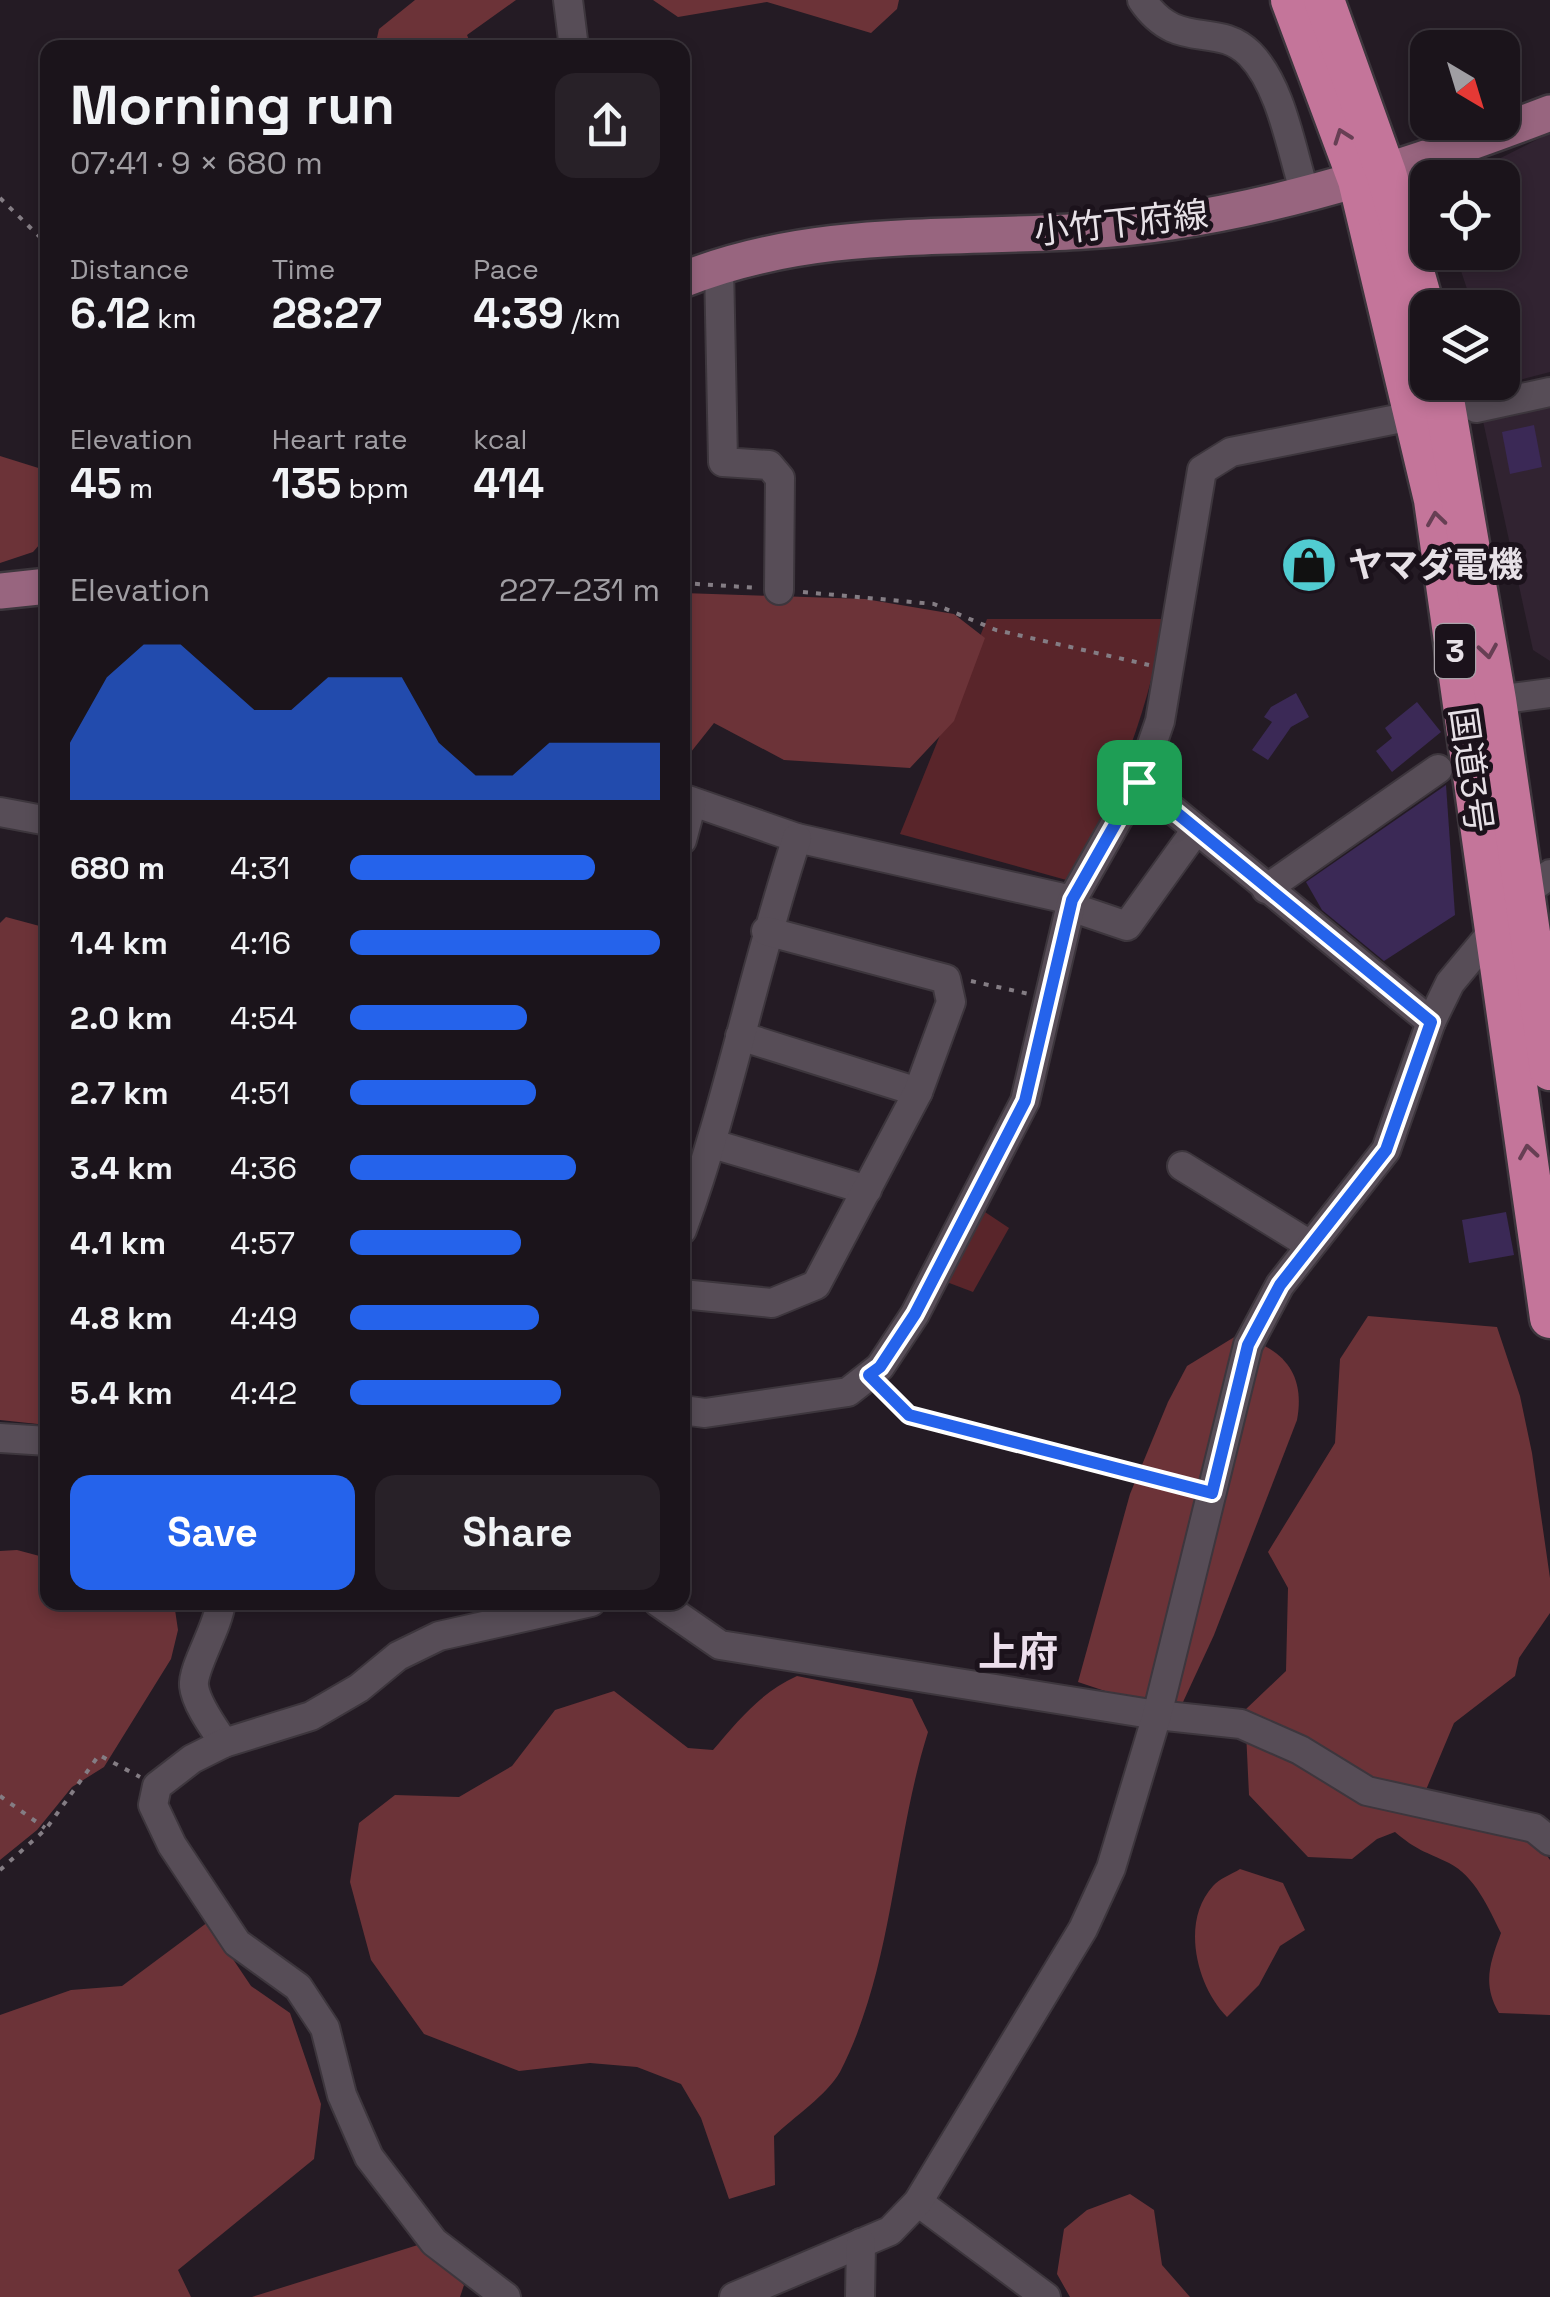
<!DOCTYPE html>
<meta charset="utf-8">
<style>
:root{--surface:#1b141b;--page:#282128;--text:#f1f3f6;--muted:#a09ea3;--line:#39333a;--accent:#2563eb}
body{margin:0;font-family:"Space Grotesk","Noto Sans JP",sans-serif;background:var(--page);color:var(--text);height:100vh;display:flex;flex-direction:column;font-size:38px;white-space:nowrap}
*{box-sizing:border-box;margin:0}
p{font-size:32px;color:var(--muted)}
.icon{flex:none;width:55px;height:55px;fill:none;stroke:currentColor;stroke-width:2;stroke-linecap:round;stroke-linejoin:round}
.map{position:relative;flex:1;overflow:hidden}
.drawer{position:absolute;left:40px;top:40px;width:650px;height:1570px;display:flex;flex-direction:column;background:var(--surface);border-radius:20px;box-shadow:0 5px 15px #0003,0 0 0 2px var(--line)}
.drawer>*{flex:none}
.needle{width:65px;rotate:142deg}
.tools{position:absolute;left:1410px;top:30px;display:grid;gap:20px}
.tools a{display:grid;place-items:center;width:110px;height:110px;border-radius:20px;background:var(--surface);box-shadow:0 5px 15px #0003,0 0 0 2px var(--line);font-size:50px}
.pin{position:absolute;display:grid;place-items:center;width:85px;height:85px;color:#fff;margin:-42px;border-radius:20px;box-shadow:0 5px 15px #0006}
.round{display:grid;place-items:center;flex:none;width:105px;height:105px;border-radius:20px;background:var(--page)}
.head{display:flex;align-items:center;justify-content:space-between;height:170px;padding:0 30px}
h1{font-size:55px;font-weight:700;line-height:75px}
.metrics{display:grid;grid-template-columns:repeat(3,1fr);gap:15px;height:170px;padding:10px 30px}
.metrics div{display:grid;align-content:center}
.metrics b{font-size:42px;font-weight:700}
.metrics small{font-size:28px;font-weight:400}
.metrics p{font-size:28px}
.chart{height:280px;padding:20px 30px}
.chart p{display:flex;justify-content:space-between}
.chart svg{width:100%;height:180px;margin-top:10px;fill:var(--accent);opacity:.7}
.primary-button{display:flex;gap:20px;margin-top:auto;padding:20px 30px}
.primary-button a{flex:1;height:115px;border-radius:20px;background:var(--accent);color:#fff;font-size:40px;font-weight:700;line-height:115px;text-align:center}
.primary-button a+a{background:var(--page);color:var(--text)}
ul{padding:0 30px;list-style:none;font-size:32px}
li{display:grid;grid-template-columns:160px 120px 1fr;align-items:center;height:75px}
li i{height:25px;border-radius:12px;background:var(--accent)}
.map>svg:first-child{display:block}
.built{fill:#312331}
.green{fill:#59252a}
.forest{fill:#6c3338}
.building{fill:#3b2956}
.lines{fill:none;stroke-linecap:round;stroke-linejoin:round}
.minor-casing{stroke:#3d363d;stroke-width:32}
.major-casing{stroke:#3d363d;stroke-width:40}
.highway-casing{stroke:#3d363d;stroke-width:45}
.path{stroke:#847d84;stroke-width:4;stroke-dasharray:5 8;stroke-linecap:butt}
.minor{stroke:#574d57;stroke-width:28}
.major{stroke:#98657f;stroke-width:35}
.highway{stroke:#c4759a;stroke-width:40}
.oneway{stroke:#673f54}
.route-casing{stroke:#fff;stroke-width:20}
.route{stroke:#2563eb;stroke-width:12}
.labels{text-anchor:middle;dominant-baseline:central;stroke-width:10;stroke-linejoin:round;paint-order:stroke}
.shield{fill:#1b121b;stroke:#aaa3aa;stroke-width:2.5}
.shield-label{font-size:32px;font-weight:bold;fill:#e7e1e7}
.street-label{font-size:35px;fill:#e7e1e7;stroke:#1b121b}
.poi-label{font-size:35px;font-weight:bold;fill:#e7e1e7;stroke:#1b121b;text-anchor:start}
.quarter-label{font-size:40px;font-weight:bold;fill:#ebdeeb;stroke:#1b121b}
</style>
<div class="map">
<svg width="1550" height="2297" viewBox="0 0 1550 2297">
<rect width="100%" height="100%" fill="#241b24"/>
<g class="built">
<polygon points="1550,133 1550,372 1497,386 1502,382 1502,308 1473,307 1455,253 1502,252 1502,178 1463,177"/>
<polygon points="1550,400 1550,661 1533,650 1483,421"/>
</g>
<g class="green">
<path d="M 987,619 L 1164,619 C 1147,720 1115,791 1070,881 L 900,834 Z"/>
<polygon points="985,1212 1009,1228 973,1292 944,1281"/>
</g>
<g class="forest">
<polygon points="415,0 516,0 467,35 472,47 375,47 379,29"/>
<polygon points="653,0 899,0 897,9 871,33 767,2 678,17"/>
<polygon points="0,456 48,471 47,536 33,552 0,563"/>
<polygon points="683,593 865,599 954,614 985,638 954,721 910,768 784,760 714,723 683,762"/>
<polygon points="6,917 47,928 47,1425 0,1420 0,923"/>
<path d="M 1368,1316 L 1497,1327 L 1520,1396 L 1532,1453 L 1550,1578 L 1550,1613 L 1519,1658 L 1515,1676 L 1454,1723 L 1423,1797 L 1531,1833 L 1550,1860 L 1550,2015 L 1499,2013 C 1482,1984 1490,1963 1501,1933 C 1489,1909 1475,1876 1449,1863 C 1426,1852 1416,1850 1395,1832 L 1377,1839 L 1352,1859 L 1308,1857 L 1249,1795 L 1245,1710 L 1286,1671 L 1288,1588 L 1268,1552 L 1335,1443 L 1340,1359 Z"/>
<path d="M 1236,1336 C 1281,1346 1306,1372 1297,1420 L 1214,1635 L 1177,1715 L 1078,1682 L 1130,1494 L 1168,1402 L 1187,1366 Z"/>
<polygon points="17,1550 47,1558 48,1602 174,1603 178,1630 171,1659 104,1767 72,1787 37,1830 0,1860 0,1551"/>
<path d="M 797,1676 L 912,1699 L 928,1732 C 893,1843 894,1966 840,2072 C 827,2095 794,2117 774,2136 L 775,2185 L 729,2199 L 701,2118 L 681,2084 L 637,2067 L 590,2063 L 519,2071 L 424,2034 L 371,1960 L 350,1882 L 359,1823 L 395,1795 L 459,1797 L 512,1766 L 555,1710 L 614,1691 L 688,1748 L 713,1750 C 738,1721 761,1692 797,1676 Z"/>
<path d="M 1240,1869 L 1283,1883 L 1305,1930 L 1280,1946 L 1259,1985 L 1227,2017 C 1197,1987 1180,1922 1213,1886 C 1219,1879 1232,1874 1240,1869 Z"/>
<polygon points="208,1922 251,1986 290,2013 321,2104 314,2159 178,2270 191,2297 0,2297 0,2015 71,1990 122,1986"/>
<polygon points="1130,2194 1154,2210 1162,2265 1190,2297 1070,2297 1057,2274 1064,2229 1087,2210"/>
<polygon points="421,2244 464,2285 460,2297 252,2297"/>
</g>
<g class="building">
<polygon points="1534,425 1542,467 1510,474 1502,432"/>
<polygon points="1296,693 1309,717 1291,727 1268,760 1252,750 1272,722 1264,717 1271,707"/>
<polygon points="1417,702 1441,732 1392,772 1376,751 1392,738 1385,728"/>
<polygon points="1446,785 1455,915 1384,961 1322,910 1306,882"/>
<polygon points="1506,1212 1514,1255 1469,1263 1462,1220"/>
</g>
<g class="lines">
<g class="minor-casing">
<g id="minor">
<polyline points="568,0 574,48"/>
<path d="M 1142,0 C 1178,53 1216,20 1250,54 C 1282,87 1291,150 1305,193"/>
<polyline points="719,266 723,462 769,465 780,478 779,590"/>
<polyline points="1476,408 1550,392"/>
<polyline points="1496,700 1550,693"/>
<polyline points="1139,782 1431,1022"/>
<polyline points="682,798 797,838 1072,900"/>
<polyline points="0,812 48,821"/>
<polyline points="682,840 692,802"/>
<polyline points="1266,889 1438,769"/>
<polyline points="1071,907 1127,926 1196,830"/>
<polyline points="740,1036 918,1092"/>
<polyline points="713,1144 867,1190"/>
<polyline points="1182,1166 1310,1245"/>
<path d="M 682,1230 C 729,1102 754,967 797,838"/>
<polyline points="682,1294 772,1303 816,1285 918,1092 951,1002 946,979 766,931"/>
<polyline points="682,1410 705,1413 848,1392 880,1367 915,1314 1025,1101 1072,900 1139,782 1160,721 1202,470 1231,452 1397,419"/>
<polyline points="0,1438 48,1441"/>
<path d="M 221,1602 C 218,1628 192,1668 194,1686 C 196,1704 214,1728 224,1743"/>
<polyline points="658,1602 720,1645 1157,1715 1241,1724 1300,1750 1367,1791 1534,1828 1550,1841"/>
<polyline points="918,2202 1046,2297"/>
<polyline points="506,2297 434,2242 369,2157 342,2095 325,2028 298,1987 237,1943 172,1845 153,1805 157,1786 192,1759 224,1743 311,1716 359,1688 398,1656 439,1636 591,1602"/>
<polyline points="734,2297 890,2231 918,2202 1083,1929 1111,1868 1157,1715 1248,1345 1280,1285 1386,1150 1431,1022 1450,983 1524,894 1550,874"/>
<polyline points="860,2297 861,2243"/>
</g>
</g>
<g class="major-casing">
<g id="major">
<path d="M 682,280 C 842,216 1005,248 1171,222 C 1302,202 1427,160 1550,113"/>
<polyline points="0,591 48,586"/>
</g>
</g>
<g class="highway-casing">
<g id="highway">
<polyline points="1291,0 1358,180 1434,500 1550,1318"/>
<polyline points="1324,0 1386,173 1428,321"/>
<polyline points="1441,382 1496,700 1550,1070"/>
</g>
</g>
<g class="path">
<polyline points="0,198 48,245"/>
<polyline points="682,583 759,588"/>
<polyline points="803,592 934,604 996,630 1149,665"/>
<polyline points="971,981 1029,994"/>
<polyline points="885,1394 909,1415 1188,1487"/>
<polyline points="0,1796 45,1828"/>
<polyline points="0,1870 46,1829 99,1755 140,1777"/>
</g>
<use href="#minor" class="minor"/>
<use href="#major" class="major"/>
<use href="#highway" class="highway"/>
</g>
<defs><path id="oneway-chevron" d="M-2-3.5L2.5 0L-2 3.5" fill="none" stroke-width="1.6" stroke-linecap="round" stroke-linejoin="round" transform="scale(2.5)"/></defs>
<g class="oneway">
<use href="#oneway-chevron" transform="translate(1342 136) rotate(-110)"/>
<use href="#oneway-chevron" transform="translate(1436 519) rotate(-98)"/>
<use href="#oneway-chevron" transform="translate(1488 651) rotate(81)"/>
<use href="#oneway-chevron" transform="translate(1528 1152) rotate(-99)"/>
</g>
<g class="lines">
<g class="route-casing">
<polygon id="route" points="1139,782 1431,1022 1386,1150 1280,1285 1248,1345 1212,1493 909,1415 869,1375 880,1367 915,1314 1025,1101 1072,900"/>
</g>
<use href="#route" class="route"/>
</g>
<defs>
<g id="shop-disc" transform="scale(2.875)"><circle r="9.5" fill="#51ccd1" stroke="#1b121b"/><path d="M-5-2.5h2.3a2.7 3.5 0 0 1 5.4 0H5L5.5 6h-11ZM-1.5-2.5h3a1.5 2.3 0 0 0-3 0Z" fill="#111"/></g>
</defs>
<g fill-rule="evenodd">
<use href="#shop-disc" x="1309" y="565"/>
</g>
<g class="labels">
<rect class="shield" x="1435" y="624" width="40" height="54" rx="8"/>
<g class="shield-label">
<text x="1455" y="651">3</text>
</g>
<g class="street-label">
<text transform="translate(1121 223) rotate(-6)">小竹下府線</text>
<text transform="translate(1471 770) rotate(82)">国道3号</text>
</g>
<g class="poi-label">
<text x="1348" y="565">ヤマダ電機</text>
</g>
<g class="quarter-label">
<text x="1018" y="1652">上府</text>
</g>
</g>
</svg>
<div class="tools">
<a><svg class="needle" viewBox="-14 -14 28 28"><path d="M0-13l5 13h-10z" fill="#e53935"/><path d="M0 13l5-13h-10z" fill="#a09ea3"/></svg></a>
<a><svg class="icon" aria-label="locate" viewBox="0 0 24 24"><circle cx="12" cy="12" r="6"/><path d="M12 2v4M12 18v4M2 12h4M18 12h4"/></svg></a>
<a><svg class="icon" aria-label="layers" viewBox="0 0 24 24"><path d="M12 4l9 5-9 5-9-5zM3 14l9 5 9-5"/></svg></a>
</div>
<div class="pin" style="left:1139px;top:782px;background:#1e9e55"><svg class="icon" aria-label="arrive" viewBox="0 0 24 24"><path d="M6 21V4h12l-3 4 3 4H6"/></svg></div>
<section class="drawer">
<div class="head"><div><h1>Morning run</h1><p>07:41 · 9 × 680 m</p></div><a class="round"><svg class="icon" aria-label="share" viewBox="0 0 24 24"><path d="M12 15V3M7 8l5-5 5 5M5 13v7h14v-7"/></svg></a></div>
<div class="metrics">
<div><p>Distance</p><b>6.12<small> km</small></b></div>
<div><p>Time</p><b>28:27</b></div>
<div><p>Pace</p><b>4:39<small> /km</small></b></div>
</div>
<div class="metrics">
<div><p>Elevation</p><b>45<small> m</small></b></div>
<div><p>Heart rate</p><b>135<small> bpm</small></b></div>
<div><p>kcal</p><b>414</b></div>
</div>
<div class="chart"><p><span>Elevation</span>227–231 m</p>
<svg viewBox="0 0 160 44" preserveAspectRatio="none"><path d="M0 44V30L10 14L20 6L30 6L40 14L50 22L60 22L70 14L80 14L90 14L100 30L110 38L120 38L130 30L140 30L150 30L160 30V44z"/></svg>
</div>
<ul>
<li><b>680 m</b>4:31<i style="width:79%"></i></li>
<li><b>1.4 km</b>4:16<i style="width:100%"></i></li>
<li><b>2.0 km</b>4:54<i style="width:57%"></i></li>
<li><b>2.7 km</b>4:51<i style="width:60%"></i></li>
<li><b>3.4 km</b>4:36<i style="width:73%"></i></li>
<li><b>4.1 km</b>4:57<i style="width:55%"></i></li>
<li><b>4.8 km</b>4:49<i style="width:61%"></i></li>
<li><b>5.4 km</b>4:42<i style="width:68%"></i></li>
</ul>
<div class="primary-button"><a>Save</a><a>Share</a></div>
</section>
</div>
